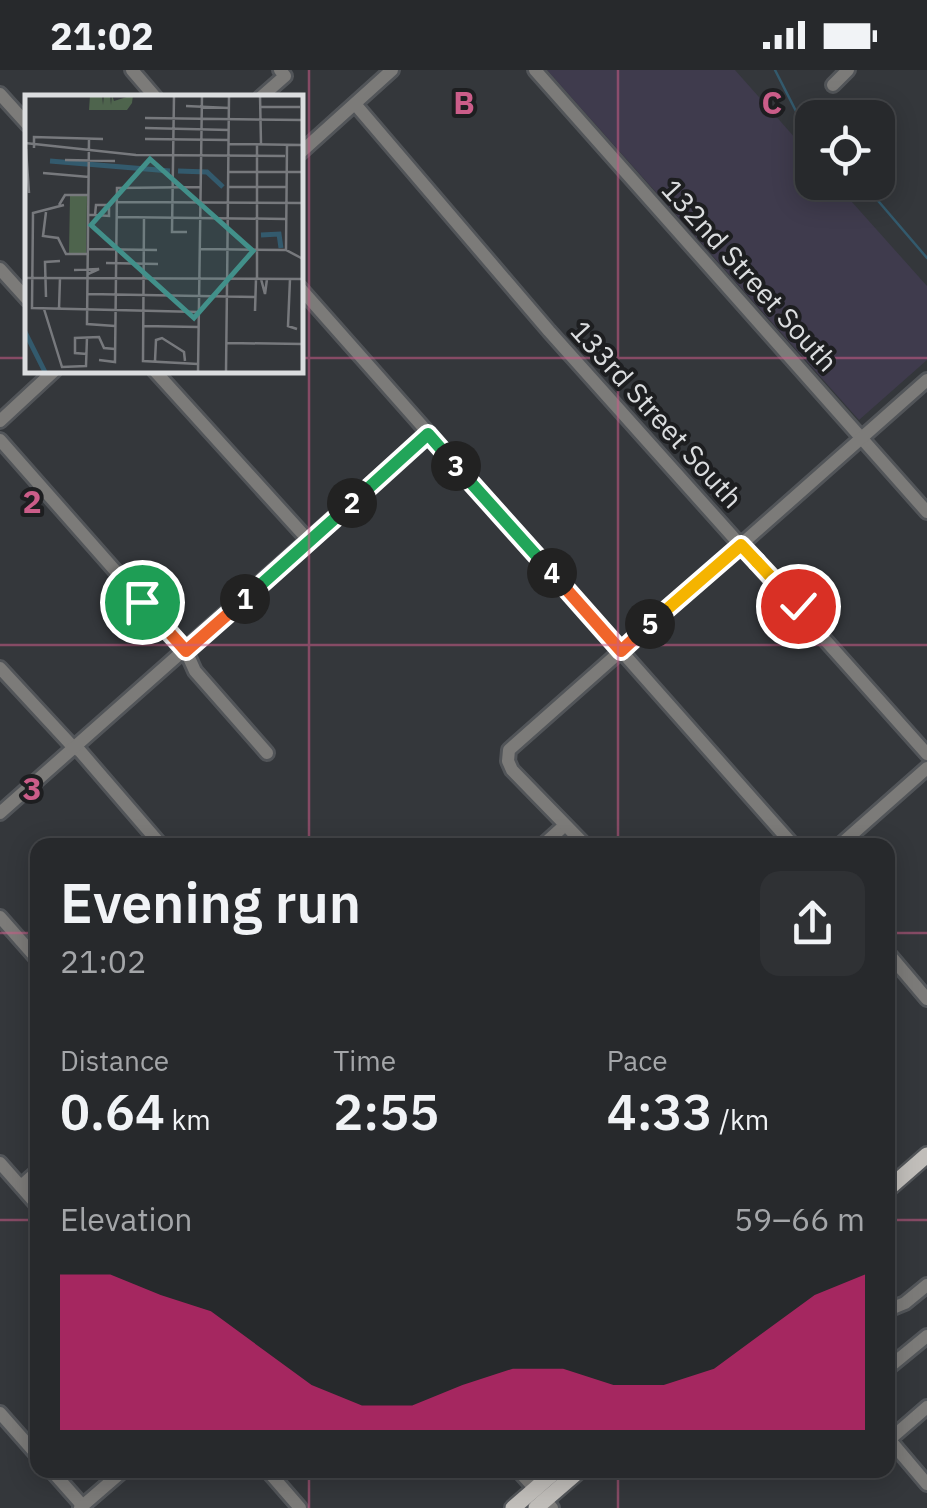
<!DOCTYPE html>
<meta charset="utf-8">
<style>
:root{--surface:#27292c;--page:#2f3134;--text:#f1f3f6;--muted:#a4a6a9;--line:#434548;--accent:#db2777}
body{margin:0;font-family:"IBM Plex Sans",sans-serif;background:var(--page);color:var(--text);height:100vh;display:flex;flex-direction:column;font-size:38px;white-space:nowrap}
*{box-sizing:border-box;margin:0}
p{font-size:32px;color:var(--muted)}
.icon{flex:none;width:55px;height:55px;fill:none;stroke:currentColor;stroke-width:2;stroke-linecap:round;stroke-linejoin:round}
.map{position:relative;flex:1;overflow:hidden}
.side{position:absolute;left:30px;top:768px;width:865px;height:640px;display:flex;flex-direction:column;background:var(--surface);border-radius:20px;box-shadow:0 5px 25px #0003,0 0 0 2px var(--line)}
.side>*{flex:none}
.tools{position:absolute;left:795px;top:30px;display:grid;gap:20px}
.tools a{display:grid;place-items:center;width:100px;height:100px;border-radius:20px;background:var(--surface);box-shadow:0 5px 25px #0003,0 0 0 2px var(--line);font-size:50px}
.pin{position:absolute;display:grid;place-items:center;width:85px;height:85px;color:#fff;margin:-42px;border:5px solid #fff;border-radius:50%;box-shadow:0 2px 10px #0007}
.km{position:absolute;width:50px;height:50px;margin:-25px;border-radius:50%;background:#222;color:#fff;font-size:28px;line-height:50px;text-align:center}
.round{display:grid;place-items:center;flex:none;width:105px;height:105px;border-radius:20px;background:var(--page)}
.overview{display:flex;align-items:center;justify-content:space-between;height:170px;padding:0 30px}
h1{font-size:55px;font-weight:600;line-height:75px}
.stats{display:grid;grid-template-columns:repeat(3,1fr);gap:15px;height:170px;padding:10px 30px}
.stats div{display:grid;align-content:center}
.stats b{font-size:50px;font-weight:600}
.stats small{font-size:28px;font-weight:400}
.stats p{font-size:28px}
.chart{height:280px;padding:20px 30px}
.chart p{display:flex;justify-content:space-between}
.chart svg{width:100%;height:180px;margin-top:10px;fill:var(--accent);opacity:.7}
.status{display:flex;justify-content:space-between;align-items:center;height:70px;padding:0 50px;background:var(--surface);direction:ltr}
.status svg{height:28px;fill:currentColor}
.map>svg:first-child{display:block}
.education{fill:#3f3b4d}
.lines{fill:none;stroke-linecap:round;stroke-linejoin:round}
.stream{stroke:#335a6d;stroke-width:2.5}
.minor-casing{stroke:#525559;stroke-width:18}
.major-casing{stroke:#525559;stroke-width:20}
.minor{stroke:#7c7b79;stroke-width:12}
.major{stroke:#c1beba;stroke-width:15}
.split-1-casing{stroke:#fff;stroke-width:20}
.split-2-casing{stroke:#fff;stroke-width:20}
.split-3-casing{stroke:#fff;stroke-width:20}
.split-4-casing{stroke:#fff;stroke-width:20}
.split-5-casing{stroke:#fff;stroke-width:20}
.split-6-casing{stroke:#fff;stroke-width:20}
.split-7-casing{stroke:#fff;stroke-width:20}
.split-1{stroke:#f0652b;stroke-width:12}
.split-2{stroke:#22a559;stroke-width:12}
.split-3{stroke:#22a559;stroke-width:12}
.split-4{stroke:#22a559;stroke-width:12}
.split-5{stroke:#f0652b;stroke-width:12}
.split-6{stroke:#f5b400;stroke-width:12}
.split-7{stroke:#f5b400;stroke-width:12}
.grid{fill:none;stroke:#cb5d89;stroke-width:2.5;stroke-opacity:0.55}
.labels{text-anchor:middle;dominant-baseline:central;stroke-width:8;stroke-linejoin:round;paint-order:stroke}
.street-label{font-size:28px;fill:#dbdddf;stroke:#1d1e20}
.inset-river{fill:none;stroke:#335a6d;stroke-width:5}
.inset-road{fill:none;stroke:#77797d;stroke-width:2.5}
.view{fill:#42908a;fill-opacity:0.15;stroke:#42908a;stroke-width:5}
.inset-edge{fill:none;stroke:#dbdddf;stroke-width:5}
.grid-label{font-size:32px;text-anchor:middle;font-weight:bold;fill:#cb5d89;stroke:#1d1e20;stroke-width:8;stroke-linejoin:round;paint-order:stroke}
</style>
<div class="status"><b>21:02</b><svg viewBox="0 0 49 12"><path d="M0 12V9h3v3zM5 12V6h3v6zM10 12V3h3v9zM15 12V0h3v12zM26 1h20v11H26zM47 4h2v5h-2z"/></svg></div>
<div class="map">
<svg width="927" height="1438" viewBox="0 0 927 1438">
<rect width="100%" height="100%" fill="#34373b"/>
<polygon class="education" points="547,0 735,0 812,87 812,112 835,113 927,216 927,290 859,350"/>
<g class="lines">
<g class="stream">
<polyline points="775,0 799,47 812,61"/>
<polyline points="862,112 927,188"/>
</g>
<g class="minor-casing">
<g id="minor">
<polyline points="132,0 156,28"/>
<polyline points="535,0 927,442"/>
<polyline points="833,15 848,0"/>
<polyline points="0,24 28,55"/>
<polyline points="260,28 285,6 280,0"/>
<polyline points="355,34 549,261 927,684"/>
<polyline points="300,83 392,0"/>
<polyline points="0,199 28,230"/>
<polyline points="300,218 793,775"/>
<polyline points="154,300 310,472"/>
<polyline points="0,351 55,300"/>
<polyline points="0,370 186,581 195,601 267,683"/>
<polyline points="0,598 74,678 80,681 161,775"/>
<polyline points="0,743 428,364"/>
<polyline points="543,775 564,756"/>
<polyline points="585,775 512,700 508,691 509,680 927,310"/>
<polyline points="840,775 927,698"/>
<polyline points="0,847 38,890"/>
<polyline points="888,883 927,929"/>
<polyline points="0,1093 38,1136"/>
<polyline points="21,1116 38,1101"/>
<polyline points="888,1240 905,1233 927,1215"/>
<polyline points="888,1298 927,1266"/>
<polyline points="0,1343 38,1386"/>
<polyline points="888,1368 927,1414"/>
<polyline points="889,1370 927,1337"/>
<polyline points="51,1400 82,1435"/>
<polyline points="267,1400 300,1438"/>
<polyline points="518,1400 552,1438"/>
<polyline points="80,1438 124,1400"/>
</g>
</g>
<g class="major-casing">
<g id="major">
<polyline points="888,1119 927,1085"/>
<polyline points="513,1438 557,1400"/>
<polyline points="536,1438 580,1400"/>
</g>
</g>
<use href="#minor" class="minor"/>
<use href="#major" class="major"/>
</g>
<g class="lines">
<g class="split-1-casing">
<polyline id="split-1" points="142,532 186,581 245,529"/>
</g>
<g class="split-2-casing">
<polyline id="split-2" points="245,529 352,433"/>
</g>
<g class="split-3-casing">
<polyline id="split-3" points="352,433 428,364 456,396"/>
</g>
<g class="split-4-casing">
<polyline id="split-4" points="456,396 552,503"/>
</g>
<g class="split-5-casing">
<polyline id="split-5" points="552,503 621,581 650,554"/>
</g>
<g class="split-6-casing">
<polyline id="split-6" points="650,554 741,475 757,492"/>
</g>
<g class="split-7-casing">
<polyline id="split-7" points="757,492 798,536"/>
</g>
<use href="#split-1" class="split-1"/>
<use href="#split-2" class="split-2"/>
<use href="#split-3" class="split-3"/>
<use href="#split-4" class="split-4"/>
<use href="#split-5" class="split-5"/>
<use href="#split-6" class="split-6"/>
<use href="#split-7" class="split-7"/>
</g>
<path class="grid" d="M 309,0 L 309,775M 618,0 L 618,775M 0,288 L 28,288M 300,288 L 927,288M 0,575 L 927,575M 0,863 L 38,863M 888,863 L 927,863M 0,1150 L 38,1150M 888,1150 L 927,1150M 309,1400 L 309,1438M 618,1400 L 618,1438"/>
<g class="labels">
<g class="street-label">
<text transform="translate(750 205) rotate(48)">132nd Street South</text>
<text transform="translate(657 344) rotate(48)">133rd Street South</text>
</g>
</g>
<g transform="translate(25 25)">
<rect width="278" height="278" fill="#34373b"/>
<path d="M 65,0 L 77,0 L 78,10 L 79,0 L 85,0 L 86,10 L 87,0 L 89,6 L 108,0 L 107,8 L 102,15 L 64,15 ZM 45,101 L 62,101 L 61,158 L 44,158 Z" fill="#4e644d"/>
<path class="inset-river" d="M 25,66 L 145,76M 153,76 L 182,77 L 198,92M 236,140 L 254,139 L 256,153M 0,237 L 20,277"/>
<path class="inset-road" d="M 121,0 L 204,1M 149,0 L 147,137 L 162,137M 235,0 L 236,49M 161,11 L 204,13M 236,12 L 275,12M 120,23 L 278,25M 120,33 L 204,35M 64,44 L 62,229 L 90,231M 120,44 L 204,45M 0,48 L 111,60 L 260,61M 204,49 L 278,50M 232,49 L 232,184M 9,53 L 9,42 L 78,44M 1,54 L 4,98M 40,65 L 90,66M 204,77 L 278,77M 18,78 L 64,82M 203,92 L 261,92M 91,107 L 278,108M 34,110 L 40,100 L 64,100M 39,110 L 8,118 L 7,213 L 174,217M 21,117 L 18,141 L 33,143 L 41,159 L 63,159M 64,120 L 70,120 L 84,121 L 84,110 L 71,110 L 70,120M 91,122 L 261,124M 119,123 L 118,266 L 173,269M 63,154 L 132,155M 175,154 L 261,155 L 278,164M 261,155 L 262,50M 81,168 L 133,169M 49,175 L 74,174 L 63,179M 0,183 L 278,184M 236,184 L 240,199 L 242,184M 265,184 L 263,231 L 272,234M 202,196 L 204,0M 63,199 L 230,202M 21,202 L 20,167 L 35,166M 19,214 L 37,272 L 61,271 L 62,242M 34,214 L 35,183M 230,216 L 231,184M 118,231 L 173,232M 202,248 L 278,249M 62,259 L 50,258 L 50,243 L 74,242 L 79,253 L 90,254M 74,265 L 90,267 L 92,93 L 176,92M 130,266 L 131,245 L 137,243 L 159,257 L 160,266M 173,277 L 177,0M 201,277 L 202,191"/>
<path class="view" d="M 125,64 L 228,156 L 169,223 L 66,130 Z"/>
<rect width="278" height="278" class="inset-edge"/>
</g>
<g class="grid-label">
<text x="464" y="44">B</text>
<text x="772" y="44">C</text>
<text x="32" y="443">2</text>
<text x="32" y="730">3</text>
</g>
</svg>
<div class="tools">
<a><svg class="icon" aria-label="locate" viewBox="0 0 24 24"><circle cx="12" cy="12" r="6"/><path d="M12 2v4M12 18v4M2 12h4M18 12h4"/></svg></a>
</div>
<div class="pin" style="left:142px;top:532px;background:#1e9e55"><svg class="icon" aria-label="arrive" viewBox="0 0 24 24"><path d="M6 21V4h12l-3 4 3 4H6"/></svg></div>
<div class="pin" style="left:798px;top:536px;background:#d93025"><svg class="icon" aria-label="check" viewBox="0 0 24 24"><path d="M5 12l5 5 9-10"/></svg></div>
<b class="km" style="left:245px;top:529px">1</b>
<b class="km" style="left:352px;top:433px">2</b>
<b class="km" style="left:456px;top:396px">3</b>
<b class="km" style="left:552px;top:503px">4</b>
<b class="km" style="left:650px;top:554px">5</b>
<section class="side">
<div class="overview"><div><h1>Evening run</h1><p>21:02</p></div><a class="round"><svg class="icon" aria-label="share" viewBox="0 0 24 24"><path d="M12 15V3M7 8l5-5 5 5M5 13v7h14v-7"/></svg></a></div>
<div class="stats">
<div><p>Distance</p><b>0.64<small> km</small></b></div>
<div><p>Time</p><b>2:55</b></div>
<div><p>Pace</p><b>4:33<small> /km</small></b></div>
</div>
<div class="chart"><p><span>Elevation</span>59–66 m</p>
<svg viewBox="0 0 160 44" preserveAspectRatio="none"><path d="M0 44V6L10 6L20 11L30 15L40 24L50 33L60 38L70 38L80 33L90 29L100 29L110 33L120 33L130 29L140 20L150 11L160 6V44z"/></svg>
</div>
</section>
</div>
